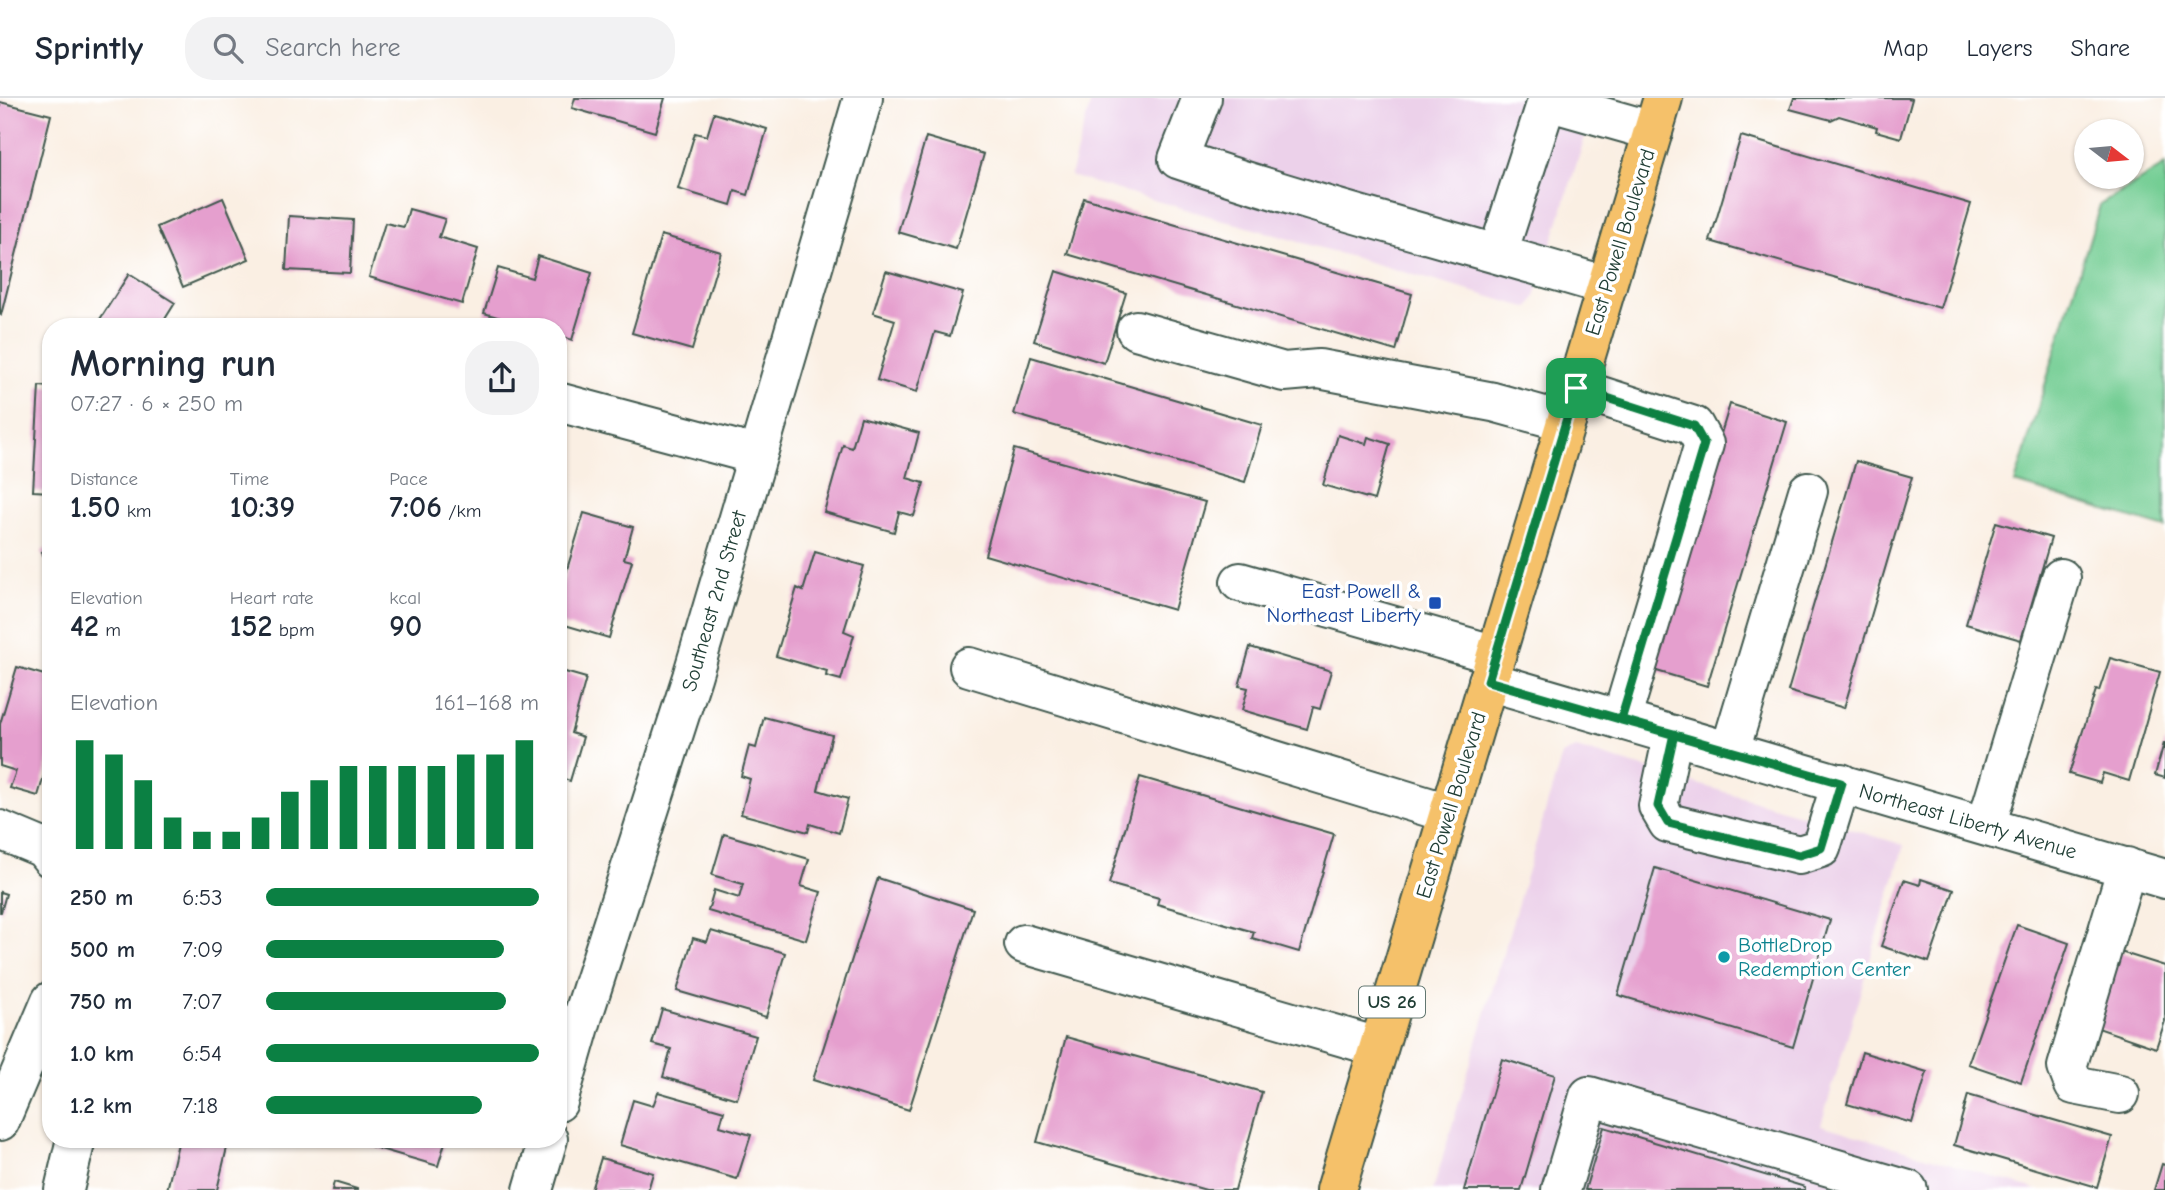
<!DOCTYPE html>
<meta charset="utf-8">
<style>
:root{--surface:#fff;--page:#f2f2f3;--text:#1f2937;--muted:#747a83;--line:#e0e1e3;--accent:#0b8043}
body{margin:0;font-family:"Comic Neue",sans-serif;background:var(--page);color:var(--text);height:100vh;display:flex;flex-direction:column;font-size:26px;white-space:nowrap}
*{box-sizing:border-box;margin:0}
p{font-size:23px;color:var(--muted)}
.icon{flex:none;width:38px;height:38px;fill:none;stroke:currentColor;stroke-width:2;stroke-linecap:round;stroke-linejoin:round}
.map{position:relative;flex:1;overflow:hidden}
.sheet{position:absolute;left:42px;top:220px;width:525px;height:830px;display:flex;flex-direction:column;background:var(--surface);border-radius:28px;box-shadow:0 2px 5px #0004}
.sheet>*{flex:none}
.needle{width:46px;rotate:106deg}
.buttons{position:absolute;left:2074px;top:21px;display:grid;gap:14px}
.buttons a{display:grid;place-items:center;width:70px;height:70px;border-radius:50%;background:var(--surface);box-shadow:0 2px 5px #0004;font-size:35px}
.pin{position:absolute;display:grid;place-items:center;width:60px;height:60px;color:#fff;margin:-30px;border-radius:14px;box-shadow:0 4px 10px #0006}
.round{display:grid;place-items:center;flex:none;width:74px;height:74px;border-radius:28px;background:var(--page)}
.summary{display:flex;align-items:center;justify-content:space-between;height:119px;padding:0 28px}
h1{font-size:38px;font-weight:700;line-height:52px}
.stats{display:grid;grid-template-columns:repeat(3,1fr);gap:10px;height:119px;padding:7px 28px}
.stats div{display:grid;align-content:center}
.stats b{font-size:30px;font-weight:700}
.stats small{font-size:19px;font-weight:400}
.stats p{font-size:19px}
.chart{height:196px;padding:14px 28px}
.chart p{display:flex;justify-content:space-between}
.chart svg{width:100%;height:126px;margin-top:7px;stroke:var(--accent);stroke-width:6}
ul{padding:0 28px;list-style:none;font-size:23px}
li{display:grid;grid-template-columns:112px 84px 1fr;align-items:center;height:52px}
li i{height:18px;border-radius:9px;background:var(--accent)}
header{display:flex;align-items:center;gap:42px;box-sizing:border-box;height:98px;padding:0 35px;background:var(--surface);border-bottom:2px solid var(--line)}
header strong{font-size:33px}
nav{display:flex;gap:38px;margin-inline-start:auto;font-size:24px}
.search{width:490px;height:63px;background:var(--page);display:flex;align-items:center;gap:18px;box-sizing:border-box;padding:0 24px;border-radius:28px;color:var(--muted);font-size:26px}
.map>svg:first-child{display:block}
.built{fill:#ecd1ea}
.green{fill:#75ce94;stroke:#4a8664;stroke-width:2}
.building{fill:#e59fce}
.lines{fill:none;stroke-linecap:round;stroke-linejoin:round}
.minor-casing{stroke:#40584e;stroke-width:42}
.major-casing{stroke:#40584e;stroke-width:42}
.minor{stroke:#fff;stroke-width:38}
.major{stroke:#f5c16b;stroke-width:38}
.route-casing{stroke:#fff;stroke-width:14}
.route{stroke:#0b8043;stroke-width:9}
.transit-dot{fill:#1a4fb4;stroke:#fff;stroke-width:2.5}
.culture-dot{fill:#0f9aa8;stroke:#fff;stroke-width:2.5}
.labels{text-anchor:middle;dominant-baseline:central;stroke-width:7;stroke-linejoin:round;paint-order:stroke}
.shield{fill:#fff;stroke:#627771;stroke-width:2}
.shield-label{font-size:19px;font-weight:bold;fill:#1f3d34}
.street-label{font-size:21px;fill:#1f3d34;stroke:#fff}
.transit-label{font-size:21px;fill:#164399;stroke:#fff;text-anchor:end}
.culture-label{font-size:21px;fill:#0d838f;stroke:#fff;text-anchor:start}
</style>
<header>
<strong>Sprintly</strong>
<div class="search"><svg class="icon" aria-label="search" viewBox="0 0 24 24"><circle cx="10" cy="10" r="6"/><path d="M15 15l6 6"/></svg>Search here</div>
<nav><a>Map</a><a>Layers</a><a>Share</a></nav>
</header>
<div class="map">
<svg width="2165" height="1092" viewBox="0 0 2165 1092">
<rect width="100%" height="100%" fill="#fff"/>
<filter id="ink" filterUnits="userSpaceOnUse"><feTurbulence type="fractalNoise" baseFrequency=".0143" numOctaves="2"/><feDisplacementMap in="SourceGraphic" scale="14" xChannelSelector="R" yChannelSelector="G"/><feConvolveMatrix kernelMatrix="1 2 1 2 8 2 1 2 1" color-interpolation-filters="sRGB"/></filter>
<filter id="wash" filterUnits="userSpaceOnUse"><feTurbulence type="fractalNoise" baseFrequency=".00686" numOctaves="4" result="noise"/><feDisplacementMap in="SourceGraphic" scale="28" xChannelSelector="R" yChannelSelector="G"/><feGaussianBlur stdDeviation="1.57" result="paint"/><feColorMatrix in="noise" values="0 0 0 0 0 0 0 0 0 0 0 0 0 0 0 0 0 1.4 0 .05"/><feComposite in="paint" operator="in"/></filter>
<g filter="url(#wash)">
<rect width="100%" height="100%" fill="#faefe3"/>
<g class="built">
<polygon points="1092,0 1597,0 1535,199 1529,210 1070,78"/>
<polygon points="1576,650 1904,747 1821,1027 2038,1092 1433,1092 1562,657"/>
</g>
<polygon class="green" points="2165,67 2165,430 2015,385 2100,107"/>
<g id="blocks">
<g class="building">
<polygon points="575,0 665,0 655,34 572,10"/>
<polygon points="1794,0 1907,0 1912,1 1901,40 1876,33 1877,29 1839,18 1831,22 1790,11"/>
<polygon points="0,4 51,17 1,217 0,216"/>
<polygon points="714,15 767,31 748,97 735,93 731,107 678,91 695,35 707,38"/>
<polygon points="1741,38 1971,106 1940,210 1710,143"/>
<polygon points="926,39 984,56 956,151 898,134"/>
<polygon points="223,100 249,161 183,189 157,129"/>
<polygon points="1084,100 1412,196 1396,253 1067,156"/>
<polygon points="409,111 445,121 439,139 478,151 462,206 369,179 385,125 404,129"/>
<polygon points="289,118 353,122 350,175 286,172"/>
<polygon points="661,137 721,154 692,252 632,235"/>
<polygon points="538,158 592,175 572,242 558,237 558,229 531,229 484,215 498,170 532,180"/>
<polygon points="886,173 963,195 950,238 935,234 917,294 877,282 895,222 873,215"/>
<polygon points="1056,173 1126,195 1104,265 1034,243"/>
<polygon points="129,176 175,205 160,229 95,229"/>
<polygon points="1031,259 1262,327 1245,384 1014,316"/>
<polygon points="39,288 51,289 51,394 33,393"/>
<polygon points="1730,306 1787,324 1707,588 1650,571"/>
<polygon points="861,319 919,335 907,380 924,385 914,418 899,414 894,434 824,414 843,347 852,350"/>
<polygon points="1338,337 1366,346 1368,339 1390,346 1374,402 1323,387"/>
<polygon points="1014,351 1205,404 1174,512 985,457"/>
<polygon points="1856,363 1912,379 1844,610 1788,593"/>
<polygon points="584,415 633,429 624,461 632,463 609,540 558,525 558,501"/>
<polygon points="1996,424 2051,440 2021,542 1966,526"/>
<polygon points="51,448 51,470 41,454"/>
<polygon points="815,454 864,468 844,533 854,537 841,582 826,578 827,573 776,558 797,490 803,493"/>
<polygon points="1250,549 1331,573 1320,611 1313,609 1307,631 1242,612 1248,590 1239,588"/>
<polygon points="2110,560 2160,574 2129,683 2103,675 2100,685 2069,676 2096,592 2099,593"/>
<polygon points="17,569 51,579 51,654 38,698 10,690 16,673 0,668 0,626"/>
<polygon points="558,572 586,580 571,635 583,639 570,683 558,679"/>
<polygon points="764,619 832,637 818,692 848,701 839,735 810,726 808,734 741,716 750,681 741,678 749,648 756,650"/>
<polygon points="2164,645 2165,645 2165,680 2155,677"/>
<polygon points="1140,679 1334,736 1299,854 1252,840 1254,834 1157,806 1159,800 1109,786"/>
<polygon points="724,736 809,761 801,788 821,794 806,842 708,813 714,792 739,800 743,786 712,777"/>
<polygon points="1655,770 1830,822 1793,949 1618,897"/>
<polygon points="878,780 973,811 909,1012 813,982"/>
<polygon points="1921,781 1954,792 1929,864 1881,848 1904,782 1920,787"/>
<polygon points="0,794 6,796 1,814 0,814"/>
<polygon points="2017,827 2069,845 2021,984 1968,966"/>
<polygon points="711,833 785,855 766,919 677,893 693,840 707,844"/>
<polygon points="2117,853 2165,868 2165,923 2156,950 2092,928"/>
<polygon points="662,911 756,938 737,1001 663,979 671,951 652,946"/>
<polygon points="1066,939 1262,994 1235,1092 1206,1092 1037,1044"/>
<polygon points="1862,954 1927,974 1912,1025 1847,1006"/>
<polygon points="1502,961 1555,977 1521,1092 1464,1092"/>
<polygon points="658,994 724,1013 720,1028 751,1037 737,1081 620,1047 633,1002 653,1008"/>
<polygon points="1968,997 2112,1039 2097,1089 1954,1047"/>
<polygon points="1604,1029 1805,1089 1805,1092 1585,1092"/>
<polygon points="179,1041 229,1041 217,1092 167,1092"/>
<polygon points="356,1041 446,1041 438,1068 356,1044"/>
<polygon points="601,1060 653,1075 648,1092 591,1092"/>
<polygon points="2162,1066 2165,1067 2165,1092 2154,1092"/>
<polygon points="334,1084 357,1091 357,1092 332,1092"/>
</g>
</g>
</g>
<g filter="url(#ink)">
<use href="#blocks" fill-opacity="0" stroke="#40584e" stroke-width="2"/>
<g class="lines">
<g class="minor-casing">
<g id="minor">
<path d="M 1202,0 L 1178,61 C 1319,109 1464,145 1607,188"/>
<polyline points="1547,3 1653,33"/>
<polyline points="1498,155 1548,0"/>
<polyline points="1136,232 1284,274 1319,271 1493,304 1566,324"/>
<polyline points="1576,290 1694,328 1704,346 1621,622"/>
<polyline points="558,304 756,357"/>
<polyline points="1240,484 1496,557"/>
<polyline points="969,569 1448,715"/>
<polyline points="1488,583 2165,781"/>
<polyline points="1673,637 1658,708 1668,725 1799,757 1821,750 1841,685"/>
<polyline points="1730,653 1808,393"/>
<polyline points="1986,728 2061,480"/>
<polyline points="0,732 43,750 51,760"/>
<polyline points="1024,846 1378,949"/>
<polyline points="2120,996 2074,987 2067,969 2127,769"/>
<polyline points="558,1004 583,918 692,579 863,0"/>
<polyline points="0,1023 51,903"/>
<polyline points="64,1092 76,1041"/>
<polyline points="533,1092 548,1041"/>
<polyline points="1561,1092 1589,998 1908,1092"/>
</g>
</g>
<g class="major-casing">
<polyline id="major" points="1336,1092 1663,0"/>
</g>
<use href="#minor" class="minor"/>
<use href="#major" class="major"/>
</g>
</g>
<g class="lines" filter="url(#ink)">
<g class="route-casing">
<path id="route" d="M 1576,290 L 1488,583 C 1606,617 1723,651 1841,685 L 1821,750 L 1799,757 L 1668,725 L 1658,708 L 1674,636 L 1621,622 L 1704,346 L 1694,328 L 1576,290"/>
</g>
<use href="#route" class="route"/>
</g>
<rect class="transit-dot" x="1428" y="498" width="14" height="14" rx="3.5"/>
<circle class="culture-dot" cx="1724" cy="859" r="7"/>
<g class="labels">
<rect class="shield" x="1359" y="888.5" width="66" height="31" rx="5"/>
<g class="shield-label">
<text x="1392" y="904">US 26</text>
</g>
<g class="street-label">
<text transform="translate(1620 144) rotate(-73)">East Powell Boulevard</text>
<text transform="translate(714 503) rotate(-74)">Southeast 2nd Street</text>
<text transform="translate(1451 707) rotate(-73)">East Powell Boulevard</text>
<text transform="translate(1968 723) rotate(16)">Northeast Liberty Avenue</text>
</g>
<g class="transit-label">
<text x="1421" y="493">East Powell &amp;<tspan x="1421" dy="24">Northeast Liberty</tspan></text>
</g>
<g class="culture-label">
<text x="1738" y="847">BottleDrop<tspan x="1738" dy="24">Redemption Center</tspan></text>
</g>
</g>
</svg>
<div class="buttons">
<a><svg class="needle" viewBox="-14 -14 28 28"><path d="M0-13l5 13h-10z" fill="#e53935"/><path d="M0 13l5-13h-10z" fill="#747a83"/></svg></a>
</div>
<div class="pin" style="left:1576px;top:290px;background:#1e9e55"><svg class="icon" aria-label="arrive" viewBox="0 0 24 24"><path d="M6 21V4h12l-3 4 3 4H6"/></svg></div>
<section class="sheet">
<div class="summary"><div><h1>Morning run</h1><p>07:27 · 6 × 250 m</p></div><a class="round"><svg class="icon" aria-label="share" viewBox="0 0 24 24"><path d="M12 15V3M7 8l5-5 5 5M5 13v7h14v-7"/></svg></a></div>
<div class="stats">
<div><p>Distance</p><b>1.50<small> km</small></b></div>
<div><p>Time</p><b>10:39</b></div>
<div><p>Pace</p><b>7:06<small> /km</small></b></div>
</div>
<div class="stats">
<div><p>Elevation</p><b>42<small> m</small></b></div>
<div><p>Heart rate</p><b>152<small> bpm</small></b></div>
<div><p>kcal</p><b>90</b></div>
</div>
<div class="chart"><p><span>Elevation</span>161–168 m</p>
<svg viewBox="0 0 160 44" preserveAspectRatio="none"><path d="M5 44V6M15 44V11M25 44V20M35 44V33M45 44V38M55 44V38M65 44V33M75 44V24M85 44V20M95 44V15M105 44V15M115 44V15M125 44V15M135 44V11M145 44V11M155 44V6"/></svg>
</div>
<ul>
<li><b>250 m</b>6:53<i style="width:100%"></i></li>
<li><b>500 m</b>7:09<i style="width:87%"></i></li>
<li><b>750 m</b>7:07<i style="width:88%"></i></li>
<li><b>1.0 km</b>6:54<i style="width:100%"></i></li>
<li><b>1.2 km</b>7:18<i style="width:79%"></i></li>
</ul>
</section>
</div>
